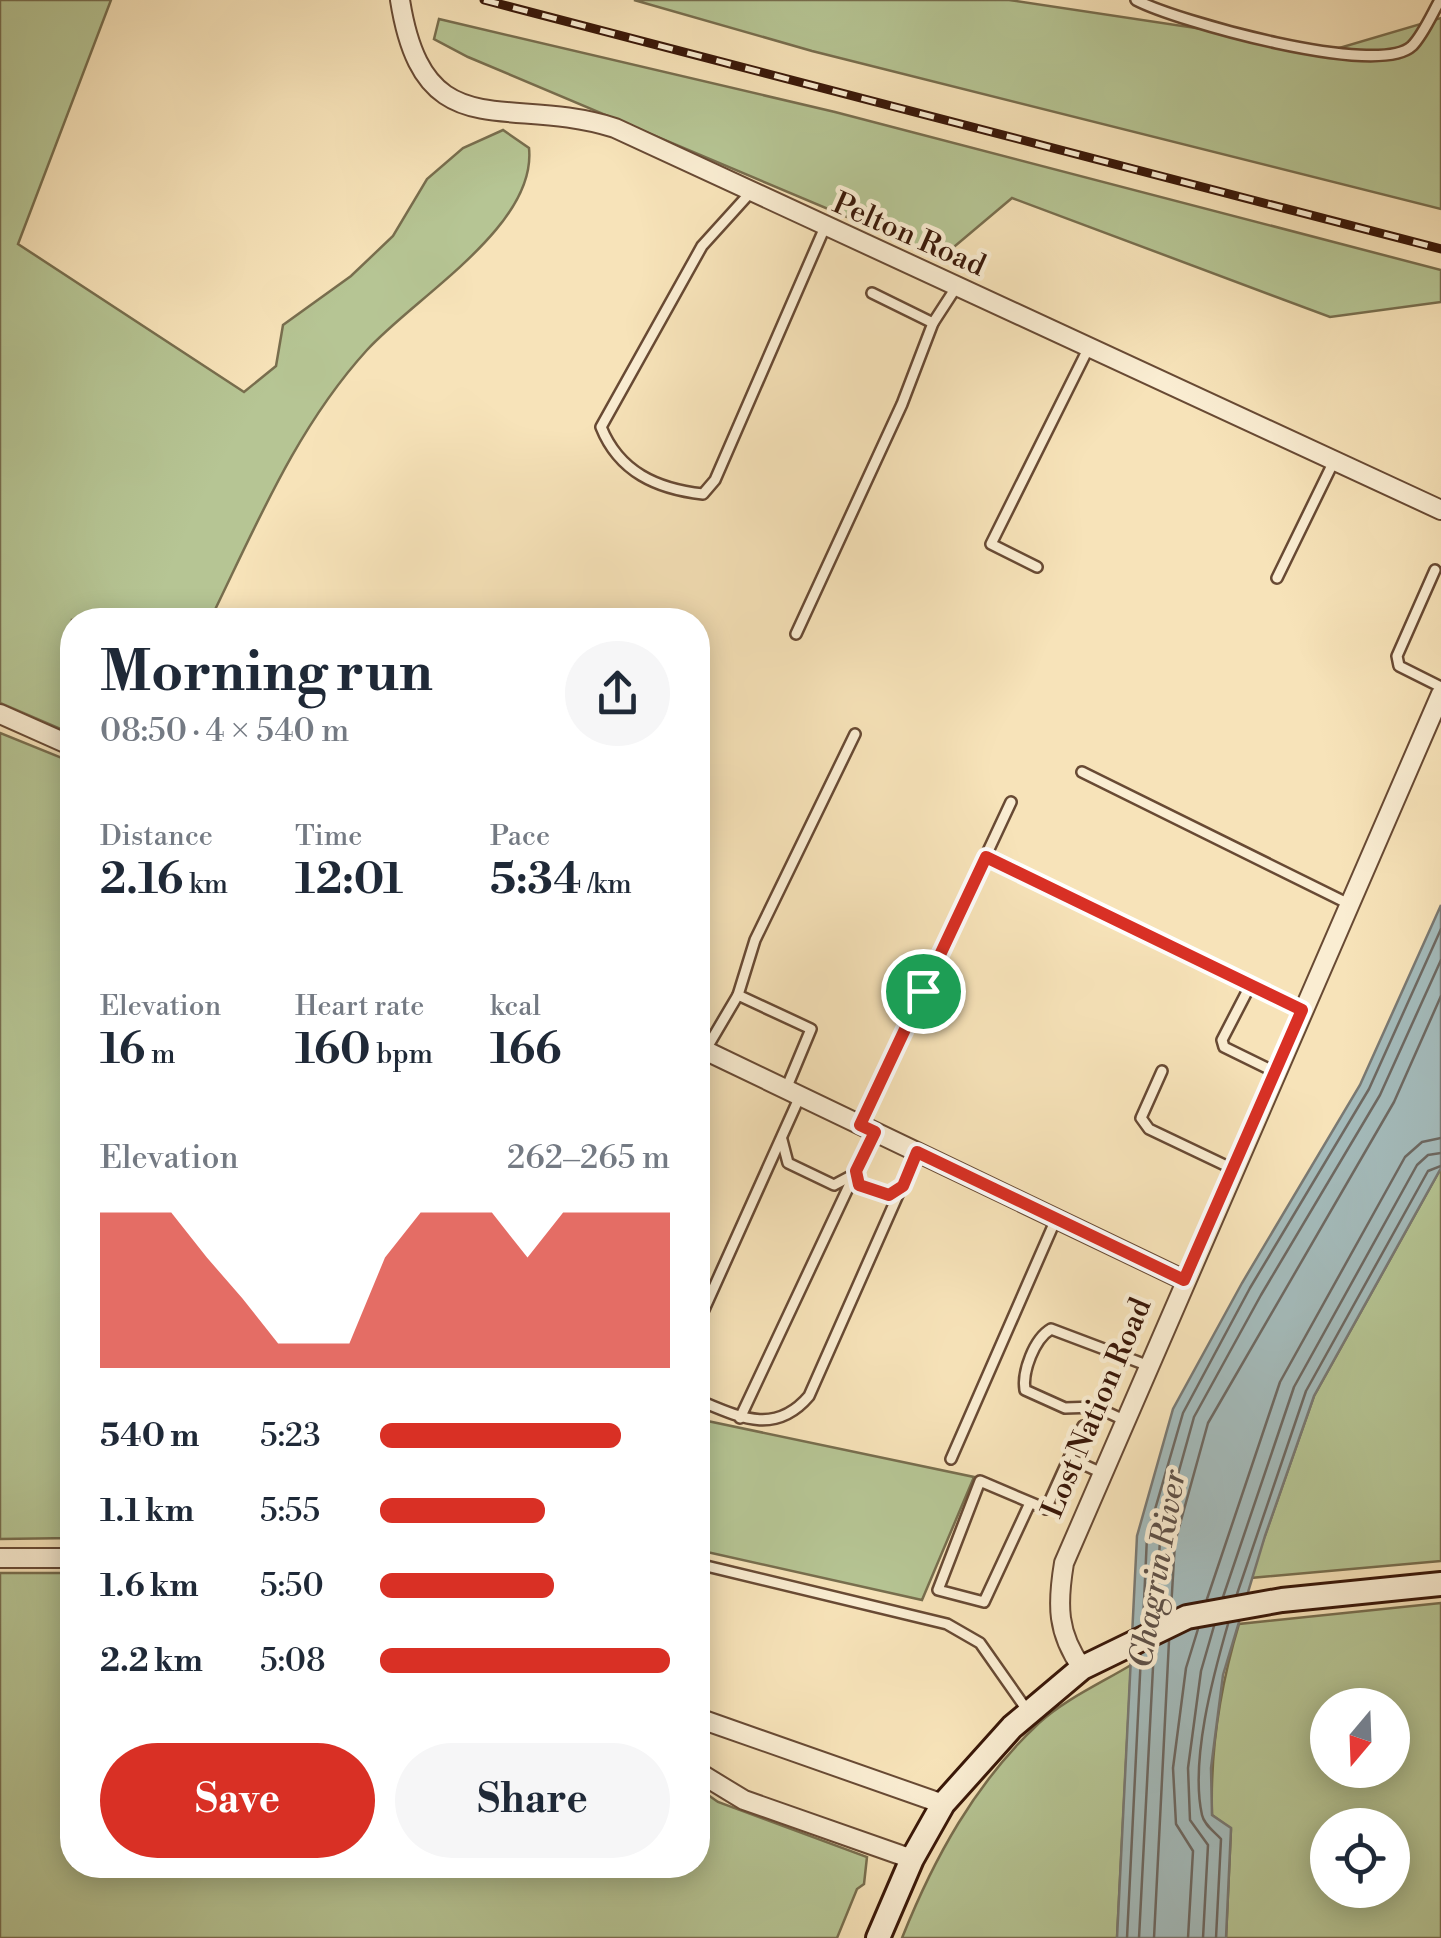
<!DOCTYPE html>
<meta charset="utf-8">
<style>
:root{--surface:#fff;--page:#f6f6f7;--text:#1f2937;--muted:#747a83;--accent:#d93025}
body{margin:0;font-family:"Libre Bodoni",serif;background:var(--page);color:var(--text);height:100vh;display:flex;flex-direction:column;font-size:38px;white-space:nowrap}
*{box-sizing:border-box;margin:0}
p{font-size:32px;color:var(--muted)}
.icon{flex:none;width:55px;height:55px;fill:none;stroke:currentColor;stroke-width:2;stroke-linecap:round;stroke-linejoin:round}
.map{position:relative;flex:1;overflow:hidden}
.drawer{position:absolute;left:60px;top:608px;width:650px;height:1270px;display:flex;flex-direction:column;background:var(--surface);border-radius:40px;box-shadow:0 5px 25px #0003}
.drawer>*{flex:none}
.needle{width:65px;rotate:199deg}
.controls{position:absolute;left:1310px;top:1688px;display:grid;gap:20px}
.controls a{display:grid;place-items:center;width:100px;height:100px;border-radius:50%;background:var(--surface);box-shadow:0 5px 25px #0003;font-size:50px}
.pin{position:absolute;display:grid;place-items:center;width:85px;height:85px;color:#fff;margin:-42px;border:5px solid #fff;border-radius:50%;box-shadow:0 2px 10px #0007}
.round{display:grid;place-items:center;flex:none;width:105px;height:105px;border-radius:52px;background:var(--page)}
.overview{display:flex;align-items:center;justify-content:space-between;height:170px;padding:0 40px}
h1{font-size:55px;font-weight:700;line-height:75px}
.figures{display:grid;grid-template-columns:repeat(3,1fr);gap:15px;height:170px;padding:10px 40px}
.figures div{display:grid;align-content:center}
.figures b{font-size:42px;font-weight:700}
.figures small{font-size:28px;font-weight:400}
.figures p{font-size:28px}
.chart{height:280px;padding:20px 40px}
.chart p{display:flex;justify-content:space-between}
.chart svg{width:100%;height:180px;margin-top:10px;fill:var(--accent);opacity:.7}
.cta{display:flex;gap:20px;margin-top:auto;padding:20px 40px}
.cta a{flex:1;height:115px;border-radius:60px;background:var(--accent);color:#fff;font-size:40px;font-weight:700;line-height:115px;text-align:center}
.cta a+a{background:var(--page);color:var(--text)}
ul{padding:0 40px;list-style:none;font-size:32px}
li{display:grid;grid-template-columns:160px 120px 1fr;align-items:center;height:75px}
li i{height:25px;border-radius:12px;background:var(--accent)}
.map>svg:first-child{display:block}
.green{fill:#b6c594;stroke:#786e4e;stroke-width:2.5;fill-rule:evenodd}
.water{fill:#a4bbbb;stroke:#797973;stroke-width:2.5}
.lines{fill:none;stroke-linecap:round;stroke-linejoin:round}
.shore{stroke:#6e6962;stroke-width:2.5}
.lane-casing{stroke:#684a34;stroke-width:14}
.street-casing{stroke:#684a34;stroke-width:22}
.secondary-casing{stroke:#391708;stroke-width:28}
.lane{stroke:#faedd2;stroke-width:9}
.street{stroke:#faedd2;stroke-width:18}
.secondary{stroke:#faedd2;stroke-width:22}
.rail-casing{stroke:#391708;stroke-width:9}
.rail{stroke:#faedd2;stroke-width:5;stroke-dasharray:15;stroke-linecap:butt}
.route-casing{stroke:#fff;stroke-width:20}
.route{stroke:#d93025;stroke-width:12}
.labels{text-anchor:middle;dominant-baseline:central;stroke-width:9;stroke-linejoin:round;paint-order:stroke}
.street-label{font-size:30px;fill:#391708;stroke:#faedd2}
.water-label{font-size:32px;font-style:italic;fill:#5e5047;stroke:#faedd2}
</style>
<div class="map">
<svg width="1441" height="1938" viewBox="0 0 1441 1938">
<rect width="100%" height="100%" fill="#f7e3b9"/>
<filter id="stains"><feTurbulence type="fractalNoise" baseFrequency=".002" numOctaves="4"/><feColorMatrix values="0 0 0 0 .2 0 0 0 0 .09 0 0 0 0 .02 0 0 0 .5 -.17"/></filter>
<radialGradient id="worn" r=".72"><stop offset=".6" stop-color="#630" stop-opacity="0"/><stop offset="1" stop-color="#630" stop-opacity=".3"/></radialGradient>
<g class="green">
<path d="M 0,0 L 111,0 L 18,244 L 244,392 L 276,366 L 283,325 L 351,276 L 393,236 L 427,179 L 463,148 L 503,130 L 529,148 C 537,226 415,297 367,350 C 296,428 256,526 210,620 L 72,620 L 72,734 L 0,703 Z"/>
<polygon points="634,0 1009,0 1336,49 1441,18 1441,209 812,51"/>
<polygon points="439,19 835,112 1441,270 1441,302 1330,317 1012,198 942,257 468,57 434,39"/>
<polygon points="0,733 72,762 72,921 63,947 72,989 72,1538 0,1539"/>
<polygon points="1441,1168 1441,1561 1250,1578 1314,1396"/>
<polygon points="698,1419 974,1477 922,1600 698,1550"/>
<polygon points="0,1573 72,1573 72,1865 698,1865 698,1788 718,1802 867,1857 864,1884 857,1889 837,1938 0,1938"/>
<path d="M 1441,1603 L 1441,1938 L 1226,1938 L 1231,1829 L 1212,1815 C 1210,1749 1220,1687 1239,1624 ZM 1328,1705 L 1392,1705 L 1392,1770 L 1328,1770 ZM 1328,1825 L 1392,1825 L 1392,1890 L 1328,1890 Z"/>
<path d="M 1131,1665 L 1117,1938 L 902,1938 C 934,1858 975,1783 1039,1723 C 1064,1700 1101,1683 1131,1665 Z"/>
</g>
<polygon class="water" points="1441,905 1441,1168 1314,1396 1265,1536 1223,1675 1211,1768 1212,1815 1231,1828 1226,1938 1117,1938 1137,1536 1173,1409 1242,1283 1360,1085"/>
<g class="lines">
<g class="shore">
<polyline points="1237,1594 1306,1391 1428,1171 1441,1166"/>
<polyline points="1223,1597 1294,1387 1417,1165 1428,1155 1441,1153"/>
<polyline points="1207,1599 1280,1382 1405,1157 1422,1142 1441,1138"/>
<polyline points="1171,1609 1175,1542 1208,1423 1394,1102 1441,996"/>
<polyline points="1156,1617 1160,1539 1194,1417 1261,1295 1380,1095 1441,960"/>
<polyline points="1143,1623 1147,1537 1183,1413 1250,1288 1369,1089 1441,929"/>
<polyline points="1127,1938 1141,1655"/>
<polyline points="1139,1938 1154,1648"/>
<polyline points="1154,1938 1169,1641"/>
<polyline points="1188,1938 1193,1851 1176,1824 1173,1768 1186,1668 1198,1629"/>
<polyline points="1203,1938 1208,1845 1190,1820 1188,1768 1201,1671 1214,1626"/>
<path d="M 1216,1938 L 1221,1839 C 1215,1832 1204,1825 1202,1815 C 1190,1761 1213,1676 1228,1624"/>
</g>
<g class="lane-casing">
<g id="lane">
<path d="M 1136,0 C 1176,21 1378,78 1412,46 C 1423,35 1432,14 1440,0"/>
<path d="M 750,193 L 702,246 L 601,427 C 619,472 657,489 703,494 L 715,480 L 825,227"/>
<polyline points="872,293 933,323 957,286"/>
<polyline points="1037,567 991,544 1089,347"/>
<polyline points="1435,570 1397,656 1399,666 1441,687"/>
<polyline points="1277,578 1334,461"/>
<polyline points="796,634 902,404 933,323"/>
<polyline points="1082,772 1349,904"/>
<polyline points="698,775 698,779"/>
<polyline points="986,857 1302,1010"/>
<polyline points="1251,984 1222,1040 1224,1047 1275,1072"/>
<polyline points="738,995 755,940 855,734"/>
<polyline points="705,1051 738,995 811,1029 786,1089"/>
<polyline points="1162,1071 1141,1118 1149,1129 1233,1169"/>
<polyline points="860,1125 1011,802"/>
<polyline points="875,1132 856,1171 859,1185 889,1195 901,1187"/>
<polyline points="782,1140 788,1163 834,1185 851,1176"/>
<polyline points="698,1323 800,1096"/>
<path d="M 698,1400 C 739,1417 775,1436 809,1396 L 917,1152"/>
<polyline points="740,1418 856,1171"/>
<path d="M 1126,1421 L 1096,1407 L 1065,1408 L 1025,1390 C 1022,1372 1034,1339 1051,1329 L 1149,1366"/>
<polyline points="1069,1458 1083,1426"/>
<polyline points="951,1459 1056,1219"/>
<polyline points="1030,1503 984,1602 938,1590 980,1481 1046,1509 1069,1458 1102,1473"/>
<polyline points="698,1564 947,1624 980,1643 1027,1710"/>
</g>
</g>
<g class="street-casing">
<g id="street">
<path d="M 400,0 C 424,151 506,93 615,128 L 1441,510"/>
<polyline points="0,714 72,746"/>
<polyline points="698,1047 1184,1280"/>
<polyline points="0,1558 72,1558"/>
<path d="M 1082,1668 C 1057,1633 1057,1605 1064,1563 L 1441,694"/>
<polyline points="698,1718 943,1804"/>
<polyline points="698,1772 744,1800 912,1859"/>
</g>
</g>
<g class="secondary-casing">
<polyline id="secondary" points="878,1938 912,1859 943,1804 1012,1727 1082,1668 1187,1617 1282,1600 1441,1584"/>
</g>
<use href="#lane" class="lane"/>
<use href="#street" class="street"/>
<use href="#secondary" class="secondary"/>
<g class="rail-casing">
<polyline id="rail" points="484,0 1441,249"/>
</g>
<use href="#rail" class="rail"/>
</g>
<g class="lines">
<g class="route-casing">
<polygon id="route" points="986,857 1302,1010 1184,1280 917,1152 903,1186 889,1195 859,1185 856,1171 875,1132 860,1125"/>
</g>
<use href="#route" class="route"/>
</g>
<g class="labels">
<g class="street-label">
<text transform="translate(909 235) rotate(24)">Pelton Road</text>
<text transform="translate(1097 1408) rotate(-67)">Lost Nation Road</text>
</g>
<g class="water-label">
<text transform="translate(1158 1569) rotate(-80)">Chagrin River</text>
</g>
</g>
<rect width="100%" height="100%" filter="url(#stains)"/>
<rect width="100%" height="100%" fill="url(#worn)"/>
</svg>
<div class="controls">
<a><svg class="needle" viewBox="-14 -14 28 28"><path d="M0-13l5 13h-10z" fill="#e53935"/><path d="M0 13l5-13h-10z" fill="#747a83"/></svg></a>
<a><svg class="icon" aria-label="locate" viewBox="0 0 24 24"><circle cx="12" cy="12" r="6"/><path d="M12 2v4M12 18v4M2 12h4M18 12h4"/></svg></a>
</div>
<div class="pin" style="left:923px;top:991px;background:#1e9e55"><svg class="icon" aria-label="arrive" viewBox="0 0 24 24"><path d="M6 21V4h12l-3 4 3 4H6"/></svg></div>
<section class="drawer">
<div class="overview"><div><h1>Morning run</h1><p>08:50 · 4 × 540 m</p></div><a class="round"><svg class="icon" aria-label="share" viewBox="0 0 24 24"><path d="M12 15V3M7 8l5-5 5 5M5 13v7h14v-7"/></svg></a></div>
<div class="figures">
<div><p>Distance</p><b>2.16<small> km</small></b></div>
<div><p>Time</p><b>12:01</b></div>
<div><p>Pace</p><b>5:34<small> /km</small></b></div>
</div>
<div class="figures">
<div><p>Elevation</p><b>16<small> m</small></b></div>
<div><p>Heart rate</p><b>160<small> bpm</small></b></div>
<div><p>kcal</p><b>166</b></div>
</div>
<div class="chart"><p><span>Elevation</span>262–265 m</p>
<svg viewBox="0 0 160 44" preserveAspectRatio="none"><path d="M0 44V6L10 6L20 6L30 17L40 27L50 38L60 38L70 38L80 17L90 6L100 6L110 6L120 17L130 6L140 6L150 6L160 6V44z"/></svg>
</div>
<ul>
<li><b>540 m</b>5:23<i style="width:83%"></i></li>
<li><b>1.1 km</b>5:55<i style="width:57%"></i></li>
<li><b>1.6 km</b>5:50<i style="width:60%"></i></li>
<li><b>2.2 km</b>5:08<i style="width:100%"></i></li>
</ul>
<div class="cta"><a>Save</a><a>Share</a></div>
</section>
</div>
